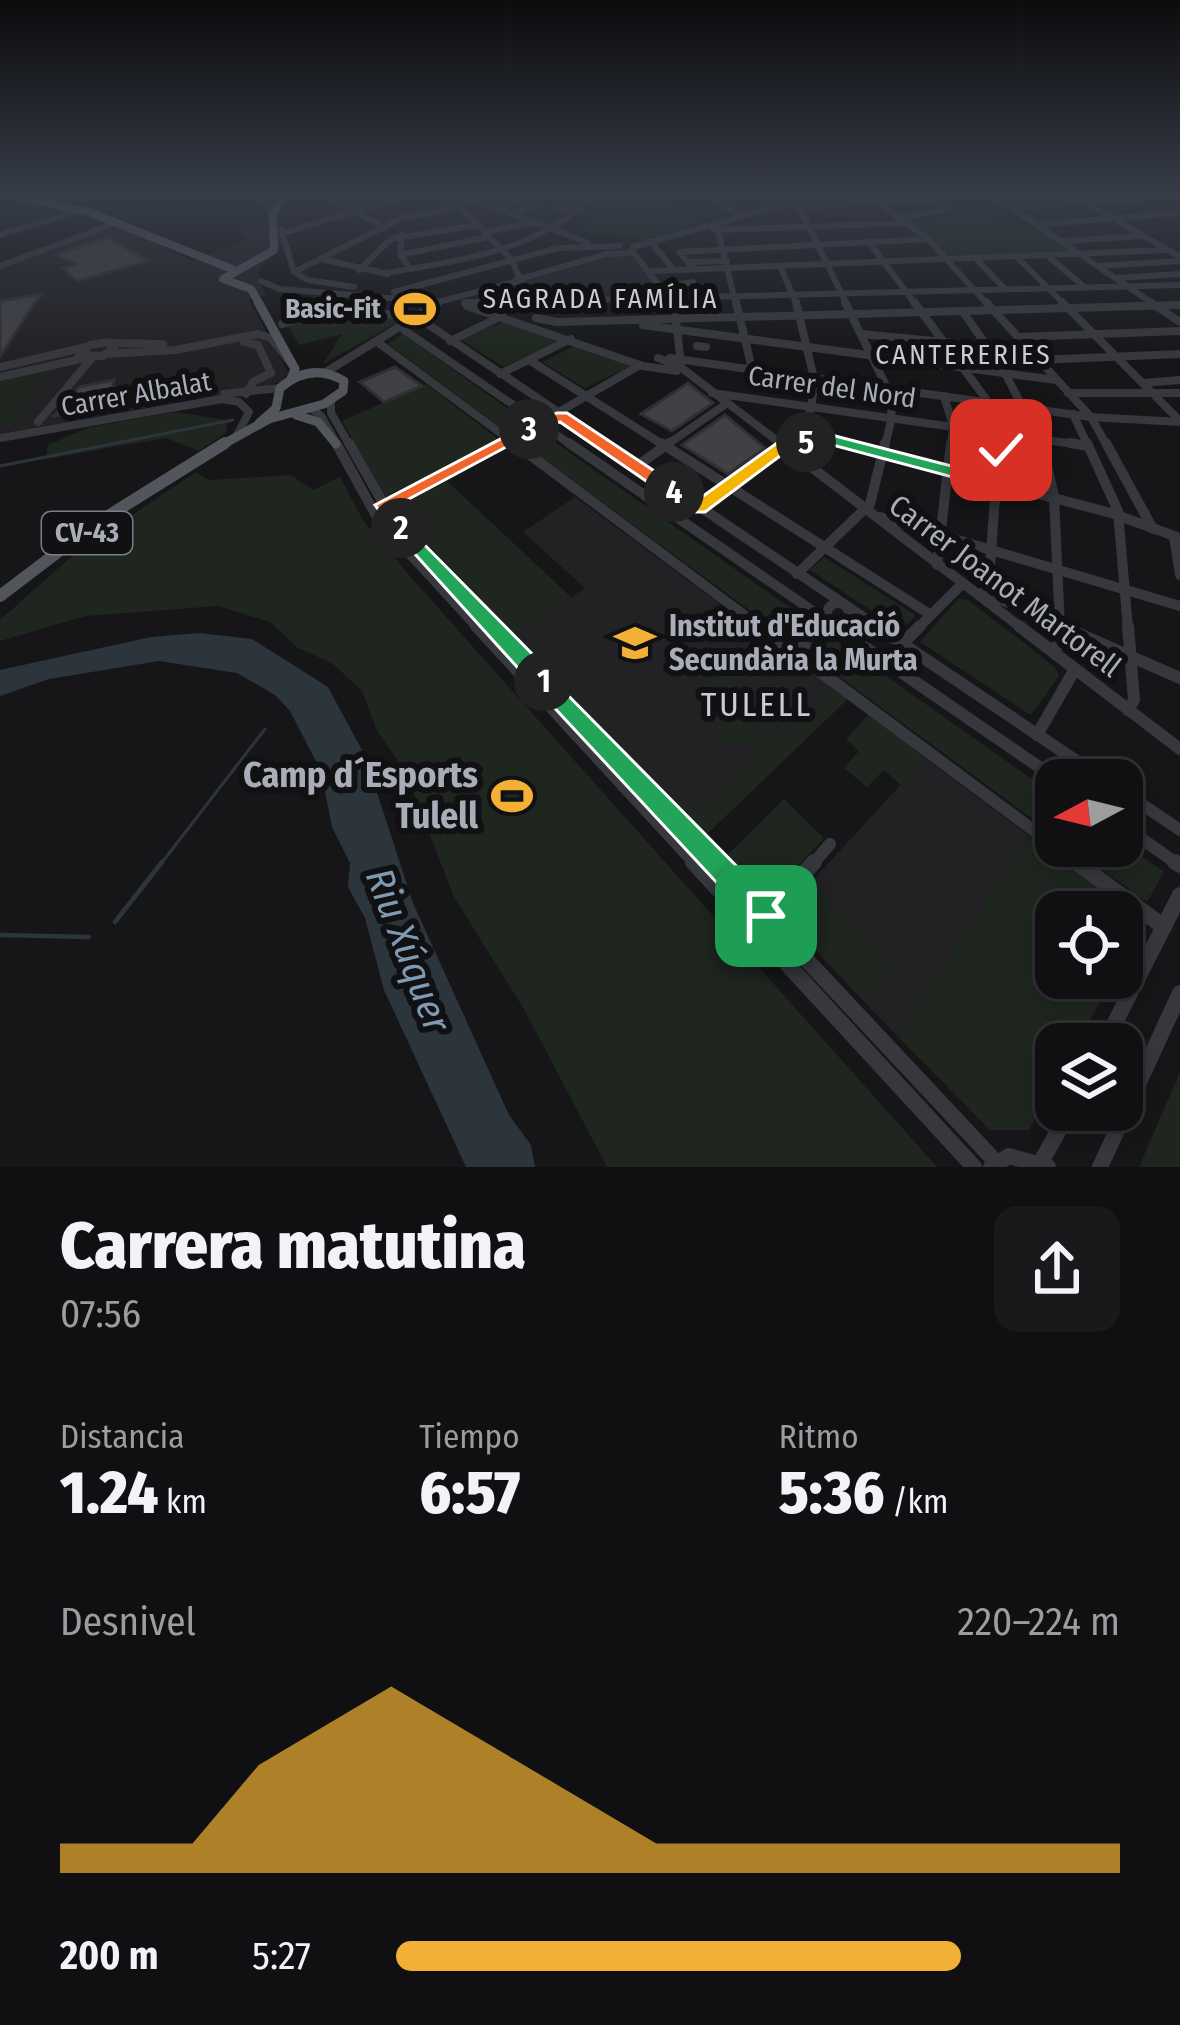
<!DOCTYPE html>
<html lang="es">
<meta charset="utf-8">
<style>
:root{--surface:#101012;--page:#19191b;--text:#f1f3f6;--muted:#9c9d9f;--line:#303032;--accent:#f2b134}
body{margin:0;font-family:"Fira Sans Condensed",sans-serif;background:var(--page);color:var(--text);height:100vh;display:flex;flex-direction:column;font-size:45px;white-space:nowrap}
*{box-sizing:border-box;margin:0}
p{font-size:39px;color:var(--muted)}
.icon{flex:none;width:66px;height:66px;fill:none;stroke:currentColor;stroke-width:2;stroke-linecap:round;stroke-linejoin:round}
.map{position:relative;height:1167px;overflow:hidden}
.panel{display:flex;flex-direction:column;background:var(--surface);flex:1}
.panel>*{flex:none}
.needle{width:78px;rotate:263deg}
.controls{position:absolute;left:1035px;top:759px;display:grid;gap:24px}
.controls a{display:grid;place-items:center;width:108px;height:108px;border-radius:24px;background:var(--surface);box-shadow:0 6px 18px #0003,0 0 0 3px var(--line);font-size:60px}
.pin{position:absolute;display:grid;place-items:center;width:102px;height:102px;color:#fff;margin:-51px;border-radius:24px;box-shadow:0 6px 18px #0006}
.km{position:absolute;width:60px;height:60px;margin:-30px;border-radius:50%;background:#222;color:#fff;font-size:33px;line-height:60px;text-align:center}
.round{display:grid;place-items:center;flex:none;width:126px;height:126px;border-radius:24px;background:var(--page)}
.overview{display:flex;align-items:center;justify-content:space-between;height:204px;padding:0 60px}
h1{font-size:66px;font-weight:800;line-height:90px}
.stats{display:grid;grid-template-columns:repeat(3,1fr);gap:18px;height:204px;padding:12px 60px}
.stats div{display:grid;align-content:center}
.stats b{font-size:60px;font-weight:800}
.stats small{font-size:33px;font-weight:400}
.stats p{font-size:33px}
.chart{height:336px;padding:24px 60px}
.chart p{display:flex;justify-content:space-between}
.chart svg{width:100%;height:216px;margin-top:12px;fill:var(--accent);opacity:.7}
ul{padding:0 60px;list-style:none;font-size:39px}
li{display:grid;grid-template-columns:192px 144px 1fr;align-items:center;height:90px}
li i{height:30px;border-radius:15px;background:var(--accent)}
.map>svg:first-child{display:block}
.built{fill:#222225}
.green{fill:#1e261f}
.water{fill:#2c353c}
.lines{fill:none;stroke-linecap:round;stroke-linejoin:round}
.stream-far1{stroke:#2c353c;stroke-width:3}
.stream{stroke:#2c353c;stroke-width:4.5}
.building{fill:#404145;stroke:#303034;stroke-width:3}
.minor-far4{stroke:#37383d;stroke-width:6}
.minor-far3{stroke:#37383d;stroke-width:8}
.minor-far2{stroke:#37383d;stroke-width:10}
.minor-far1{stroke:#37383d;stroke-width:12}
.minor{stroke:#37383d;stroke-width:16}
.major-far2{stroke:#53555c;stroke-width:8}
.major-far1{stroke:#53555c;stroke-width:9}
.major{stroke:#53555c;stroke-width:12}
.split-1{fill:#22a559;stroke:#fff;stroke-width:3}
.split-2{fill:#22a559;stroke:#fff;stroke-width:3}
.split-3{fill:#f0652b;stroke:#fff;stroke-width:3}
.split-4{fill:#f0652b;stroke:#fff;stroke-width:3}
.split-5{fill:#f5b400;stroke:#fff;stroke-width:3}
.split-6{fill:#22a559;stroke:#fff;stroke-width:3}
.split-7{fill:#f5b400;stroke:#fff;stroke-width:3}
.labels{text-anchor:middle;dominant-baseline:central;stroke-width:12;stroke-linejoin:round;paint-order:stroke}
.far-neighbourhood-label{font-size:27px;letter-spacing:3px;fill:#c9ccd4;stroke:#111113}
.far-poi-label{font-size:27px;font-weight:bold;fill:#a8adb8;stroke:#111113;text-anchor:end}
.far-street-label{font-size:27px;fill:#a8adb8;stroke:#111113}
.shield{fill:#111113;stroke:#7b7e86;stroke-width:3}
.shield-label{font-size:27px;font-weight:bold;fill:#a8adb8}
.street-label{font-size:30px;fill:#a8adb8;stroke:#111113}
.poi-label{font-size:30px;font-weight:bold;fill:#a8adb8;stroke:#111113;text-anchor:start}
.neighbourhood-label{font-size:33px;letter-spacing:3px;fill:#c9ccd4;stroke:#111113}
.near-poi-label{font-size:36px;font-weight:bold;fill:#a8adb8;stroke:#111113;text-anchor:end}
.near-water-label{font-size:39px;font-style:italic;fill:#7f9bb3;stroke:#111113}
</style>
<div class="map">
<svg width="1180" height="1167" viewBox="0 0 1180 1167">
<rect width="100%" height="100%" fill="#161618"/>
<g class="built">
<polygon points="274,216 284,244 260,269 258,279 266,295 249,300 289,374 282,381 239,396 193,399 0,434 0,268 112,221 193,261 248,238 240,232 241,224"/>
<polygon points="619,255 636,259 665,295 533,299 525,281"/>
<polygon points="575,497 832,687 690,820 513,635 585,588 523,532"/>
<polygon points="925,758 1028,835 898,1037 781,915"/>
</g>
<g class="green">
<path d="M 603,194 L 687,194 L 664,199 L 701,223 L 641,241 C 621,231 599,239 582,228 L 595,217 Z"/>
<polygon points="977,211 1015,226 1036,226 1076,254 951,258 912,222"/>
<polygon points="334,311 341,320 362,314 407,317 323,364 342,334 299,345 287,324"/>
<polygon points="503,322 556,340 556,343 503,367 460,339"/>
<polygon points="403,334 528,423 508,433 388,344"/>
<polygon points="574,346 627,363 629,367 585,388 542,362"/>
<polygon points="46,369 19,423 0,428 0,380"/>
<polygon points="426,384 498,439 386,497 342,421"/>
<polygon points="175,412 226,420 227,432 199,451 166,438 46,459 48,445 90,427"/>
<polygon points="539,431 813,624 793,642 522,443"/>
<polygon points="196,472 209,480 291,475 313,490 340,477 364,522 416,583 937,1167 607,1167 525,1011 454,897 405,771 377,731 362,691 332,663 298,648 270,622 218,606 86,616 0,641 0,620 73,555"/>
<polygon points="447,481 571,597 513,635 394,509"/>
<polygon points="824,557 915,615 915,616 901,630 810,570"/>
<polygon points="958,599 968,600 1055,667 1059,676 1031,715 920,642"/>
<polygon points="829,636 1056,796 1056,836 810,655"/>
<polygon points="758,642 769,674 753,686 738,674 726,694 689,698"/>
<polygon points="832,687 848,699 705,836 670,800 674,796 691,813 765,750 733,742 726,747 711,730 732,718 753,730 767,722 782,734"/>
<polygon points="869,714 925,758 902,786 884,770 867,787 844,768 859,751 846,739"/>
<polygon points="784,799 824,838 766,901 724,858"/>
<polygon points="1028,835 1143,923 1122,961 1122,912 1056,912 1056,978 1113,978 1077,1044 1056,1044 1056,1082 1029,1130 990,1130 898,1037"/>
<polygon points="1122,842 1164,872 1147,902 1070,846"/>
<polygon points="821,898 895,970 868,1001 795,929"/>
<polygon points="1180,1072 1180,1167 1139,1167"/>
</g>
<polygon class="water" points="199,633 252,639 328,687 365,756 413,903 509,1115 531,1145 535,1167 466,1167 384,990 365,918 348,887 350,863 332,827 321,771 290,711 275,695 237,673 159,661 49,679 0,696 0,670 151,637"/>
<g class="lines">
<g class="stream-far1">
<polyline points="0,466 233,420"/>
<polyline points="160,865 265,729"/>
</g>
<g class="stream">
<polyline points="115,922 162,862"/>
<polyline points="0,935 89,937"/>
</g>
</g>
<g class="building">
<polygon points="107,237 148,261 77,281 63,268 76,264 56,255"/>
<polygon points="42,294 35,302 0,357 0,301"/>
<polygon points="395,367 422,386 384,402 360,382"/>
<polygon points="114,380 110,407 54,416 79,387"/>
<polygon points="688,383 713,403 672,431 641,414"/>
<polygon points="725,415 765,448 728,474 682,445"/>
</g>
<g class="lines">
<g class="minor-far4">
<polyline points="258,194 273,214"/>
<polyline points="323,194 385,228"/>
<polyline points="704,194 741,216"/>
<polyline points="866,194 928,239 988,305"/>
<polyline points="991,194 1155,305"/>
<polyline points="1071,194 1180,257"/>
<polyline points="552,195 591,200"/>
<polyline points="468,199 533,221"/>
<polyline points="797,202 847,305"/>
<polyline points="504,207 526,194"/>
<polyline points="557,207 580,212"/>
<polyline points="799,207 982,194"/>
<polyline points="1015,207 1180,195"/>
<polyline points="461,208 512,260 519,277"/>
<polyline points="513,212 542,203"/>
<polyline points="902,217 948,209 930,196"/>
<polyline points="1041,224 1180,213"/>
<polyline points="717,226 736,305"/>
<polyline points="281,229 294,272"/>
<polyline points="713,230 910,223"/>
<polyline points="484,232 535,222 588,243"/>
<polyline points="283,233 412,194"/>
<polyline points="402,234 400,255 411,269"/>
<polyline points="0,235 79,211"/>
<polyline points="1063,241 1143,236"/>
<polyline points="869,242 916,305"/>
<polyline points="655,247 674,270"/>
<polyline points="633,252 674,305"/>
<polyline points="400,255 488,237"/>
<polyline points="1049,257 1083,286"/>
<polyline points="1018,258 1065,305"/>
<polyline points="321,259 388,274"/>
<polyline points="976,259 1005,289"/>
<polyline points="688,262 727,261"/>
<polyline points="0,266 113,224"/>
<polyline points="780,266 797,305"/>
<polyline points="1099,266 1180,261"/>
<polyline points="694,269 679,252 928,239"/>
<polyline points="359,270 391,239 477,225"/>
<polyline points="652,271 1167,250"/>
<polyline points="294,272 404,217 439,212 476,194"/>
<polyline points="294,272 308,280 354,287"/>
<path d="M 386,273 C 462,260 539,251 596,194"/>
<polyline points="1116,278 1180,274"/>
<polyline points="516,280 607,254 630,253 633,247 822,194"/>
<polyline points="261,281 279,289 438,302 523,280"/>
<polyline points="664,287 693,282"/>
<polyline points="394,292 558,248 620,246"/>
<polyline points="465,303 1180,285"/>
</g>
<g class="minor-far3">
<polyline points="674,302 681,365"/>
<polyline points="736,302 752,369"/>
<polyline points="796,302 815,383 804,446"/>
<polyline points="845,302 887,388"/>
<polyline points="914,302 986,399 1000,446"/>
<polyline points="986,302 1091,417 1107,446"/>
<polyline points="1062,302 1180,421"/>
<polyline points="1150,302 1180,322"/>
<polyline points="465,303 508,302"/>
<polyline points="467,306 643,366 677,371"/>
<polyline points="963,312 987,346"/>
<polyline points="536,318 557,322 1180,305"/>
<polyline points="420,319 609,446"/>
<polyline points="282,324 336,309 414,317"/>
<polyline points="643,325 1056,380"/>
<polyline points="404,330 573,446"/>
<polyline points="861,334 1028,350"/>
<polyline points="1017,337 1180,331"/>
<polyline points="450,341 502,316"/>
<polygon points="108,342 114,347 103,356 79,355 90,345"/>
<polyline points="244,342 258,345 271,373 253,382 246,394"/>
<polyline points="112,343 163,344"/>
<polyline points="380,344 518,446"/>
<polyline points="697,346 706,347"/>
<polyline points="107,354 175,350 258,334 271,338 293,366"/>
<polyline points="658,358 679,366 784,446"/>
<polyline points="670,358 1091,417 1180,422"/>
<polyline points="529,360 665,446"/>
<polyline points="1038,360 1180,354"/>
<polyline points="0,367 86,347"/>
<polyline points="326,372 438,303"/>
<polyline points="1005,373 1043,446"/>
<polyline points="500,374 571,339"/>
<polyline points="0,377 85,358"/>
<polyline points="1143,383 1180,380"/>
<polyline points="712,393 1088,446"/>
<polyline points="1068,393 1180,393"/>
<polyline points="224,394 280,388"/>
<polyline points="944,396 953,426 951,446"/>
<polyline points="331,402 331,413 350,446"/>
<polyline points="310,408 321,416 338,446"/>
<polyline points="557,413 640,365"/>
<polyline points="1073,414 1088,446"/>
<polyline points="38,422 92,358"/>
<polyline points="808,434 856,446"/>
<polyline points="0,438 222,399 239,402 249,412 237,435"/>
<polyline points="495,446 542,422"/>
<polyline points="665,446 726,404"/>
<polyline points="885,446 892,417 888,388"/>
</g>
<g class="minor-far2">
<polyline points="336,443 378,519 479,629"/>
<polyline points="349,443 390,515 497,629"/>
<polyline points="514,443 763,629"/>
<polyline points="569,443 839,629"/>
<polyline points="605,443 881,629"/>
<polyline points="661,443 931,615"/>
<polyline points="780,443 1023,629"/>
<polyline points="844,443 1111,513 1180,538"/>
<polyline points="1042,443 1054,496 1060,629"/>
<polyline points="1070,443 1088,446"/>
<polyline points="1087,443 1118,511 1128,629"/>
<polyline points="1106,443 1153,529"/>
<polyline points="801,455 805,443"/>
<polyline points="637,466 669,443"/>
<polyline points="384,505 501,443"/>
<polyline points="699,508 782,447"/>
<polyline points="880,517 1180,606"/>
<polyline points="1174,536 1180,575"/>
<polyline points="937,565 951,443"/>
<polyline points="797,574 870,504 885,443"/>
<polyline points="983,592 1068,629"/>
<polyline points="988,594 999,443"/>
<circle cx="838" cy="614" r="11"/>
<polyline points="822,629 829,622"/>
<polyline points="917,629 963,583"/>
</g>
<g class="minor-far1">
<polyline points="476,626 696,865"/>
<polyline points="494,626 717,865"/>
<polyline points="759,626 1080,865"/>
<polyline points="834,626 1058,780"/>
<polyline points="876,626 1105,780"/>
<polyline points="1019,626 1180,749"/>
<polyline points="1061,626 1180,678"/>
<polyline points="1128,626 1134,700 1128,710"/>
<polyline points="902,644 920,626"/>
<polyline points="796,653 825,626"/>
<polyline points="1055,654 1061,626"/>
<polyline points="1037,735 1075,669"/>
<polyline points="1122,791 1180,830"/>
<polyline points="1122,825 1179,865"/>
<polyline points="812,865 830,844"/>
</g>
<g class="minor">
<polyline points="693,862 974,1167"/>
<polyline points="715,862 996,1162"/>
<polyline points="1076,862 1164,927"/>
<polyline points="1175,862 1180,865"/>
<polyline points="766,916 814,862"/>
<polyline points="1104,1044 1180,895"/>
<polyline points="1041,1162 1070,1110"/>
<polyline points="991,1167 1009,1156 1048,1167"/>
<polyline points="1100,1167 1180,993"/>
</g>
<g class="major-far2">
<polyline points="5,194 89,212 232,269"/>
<polyline points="260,305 251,289 223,279 274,250 273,214 285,194"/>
</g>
<g class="major-far1">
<polyline points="258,302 295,369 291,379"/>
<polyline points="296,415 318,422 336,444"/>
<path d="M 220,446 L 269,419 L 324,404 L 343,391 L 344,381 C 321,367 300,371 280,388 L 276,408 L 259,423"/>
</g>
<polyline class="major" points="0,596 92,526 225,443"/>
</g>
<linearGradient id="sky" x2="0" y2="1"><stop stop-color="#0c0c0d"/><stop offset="0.54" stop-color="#363c48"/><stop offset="1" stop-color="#363c48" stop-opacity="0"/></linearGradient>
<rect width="1180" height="357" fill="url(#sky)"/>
<polygon class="split-1" points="544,671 776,906 776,926 757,926 536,688 536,674"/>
<polygon class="split-2" points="401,521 552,674 552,688 536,688 395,532 392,528"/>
<polygon class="split-3" points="529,424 534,432 394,507 410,528 408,532 395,532 375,505"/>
<polygon class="split-4" points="557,413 567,413 680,488 680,496 668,496 560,422 529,433 521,429"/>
<polygon class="split-5" points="806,437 814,442 807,459 784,453 705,512 693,512 666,492 674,486 699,499 777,443 796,447"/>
<polygon class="split-6" points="808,429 994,477 1007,474 1010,484 1001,490 814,440 800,445 800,434"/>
<polygon class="split-7" points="1001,445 1009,450 1010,478 1001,484 993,478 993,450"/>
<defs>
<g id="stadium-bare" transform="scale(3.24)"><path d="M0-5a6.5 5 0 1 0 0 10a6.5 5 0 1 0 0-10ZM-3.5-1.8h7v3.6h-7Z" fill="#f2b134" stroke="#111113" stroke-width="2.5" paint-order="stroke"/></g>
<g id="school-bare" transform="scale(3.24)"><path d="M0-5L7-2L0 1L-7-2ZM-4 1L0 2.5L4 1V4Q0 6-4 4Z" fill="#f2b134" stroke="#111113" stroke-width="2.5" paint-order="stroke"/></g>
</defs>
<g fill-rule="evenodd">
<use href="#stadium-bare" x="415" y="309"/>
<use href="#school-bare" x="635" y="643"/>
<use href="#stadium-bare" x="512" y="796"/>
</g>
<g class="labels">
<g class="far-neighbourhood-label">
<text x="601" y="299">SAGRADA FAMÍLIA</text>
<text x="964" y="355">CANTERERIES</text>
</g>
<g class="far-poi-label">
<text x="381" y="309">Basic-Fit</text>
</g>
<g class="far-street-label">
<text transform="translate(832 387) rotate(8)">Carrer del Nord</text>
<text transform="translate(136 394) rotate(-10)">Carrer Albalat</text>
</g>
<rect class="shield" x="42" y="512" width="90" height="42" rx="9"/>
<g class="shield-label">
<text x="87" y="533">CV-43</text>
</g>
<g class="street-label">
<text transform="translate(1005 586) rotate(37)">Carrer Joanot Martorell</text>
</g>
<g class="poi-label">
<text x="669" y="626">Institut d'Educació<tspan x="669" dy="34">Secundària la Murta</tspan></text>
</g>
<g class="neighbourhood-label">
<text x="757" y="705">TULELL</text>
</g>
<g class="near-poi-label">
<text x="478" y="775">Camp d´Esports<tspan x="478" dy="41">Tulell</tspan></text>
</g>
<g class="near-water-label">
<text transform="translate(408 950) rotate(69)">Riu Xúquer</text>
</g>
</g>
</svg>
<div class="controls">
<a><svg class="needle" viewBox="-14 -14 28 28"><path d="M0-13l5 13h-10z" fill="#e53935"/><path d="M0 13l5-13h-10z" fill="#9c9d9f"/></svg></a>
<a><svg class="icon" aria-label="locate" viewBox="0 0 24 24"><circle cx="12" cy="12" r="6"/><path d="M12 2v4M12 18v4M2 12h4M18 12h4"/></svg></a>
<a><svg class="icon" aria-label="layers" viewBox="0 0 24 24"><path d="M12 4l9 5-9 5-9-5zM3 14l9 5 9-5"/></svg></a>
</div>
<div class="pin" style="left:766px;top:916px;background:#1e9e55"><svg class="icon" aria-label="arrive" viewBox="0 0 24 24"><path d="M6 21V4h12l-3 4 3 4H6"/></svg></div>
<div class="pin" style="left:1001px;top:450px;background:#d93025"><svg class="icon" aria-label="check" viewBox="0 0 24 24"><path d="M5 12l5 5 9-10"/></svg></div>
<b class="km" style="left:544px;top:681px">1</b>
<b class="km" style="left:401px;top:528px">2</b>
<b class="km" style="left:529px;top:429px">3</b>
<b class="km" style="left:674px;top:492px">4</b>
<b class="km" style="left:806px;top:442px">5</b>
</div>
<section class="panel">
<div class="overview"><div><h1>Carrera matutina</h1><p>07:56</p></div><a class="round"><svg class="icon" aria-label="share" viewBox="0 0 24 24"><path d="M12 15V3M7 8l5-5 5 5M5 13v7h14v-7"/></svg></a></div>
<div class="stats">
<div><p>Distancia</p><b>1.24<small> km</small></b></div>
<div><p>Tiempo</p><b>6:57</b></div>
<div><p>Ritmo</p><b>5:36<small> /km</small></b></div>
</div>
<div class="chart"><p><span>Desnivel</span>220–224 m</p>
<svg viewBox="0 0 160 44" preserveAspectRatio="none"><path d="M0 44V38L10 38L20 38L30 22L40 14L50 6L60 14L70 22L80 30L90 38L100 38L110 38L120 38L130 38L140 38L150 38L160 38V44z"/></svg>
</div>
<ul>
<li><b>200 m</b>5:27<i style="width:78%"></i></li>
</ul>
</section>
